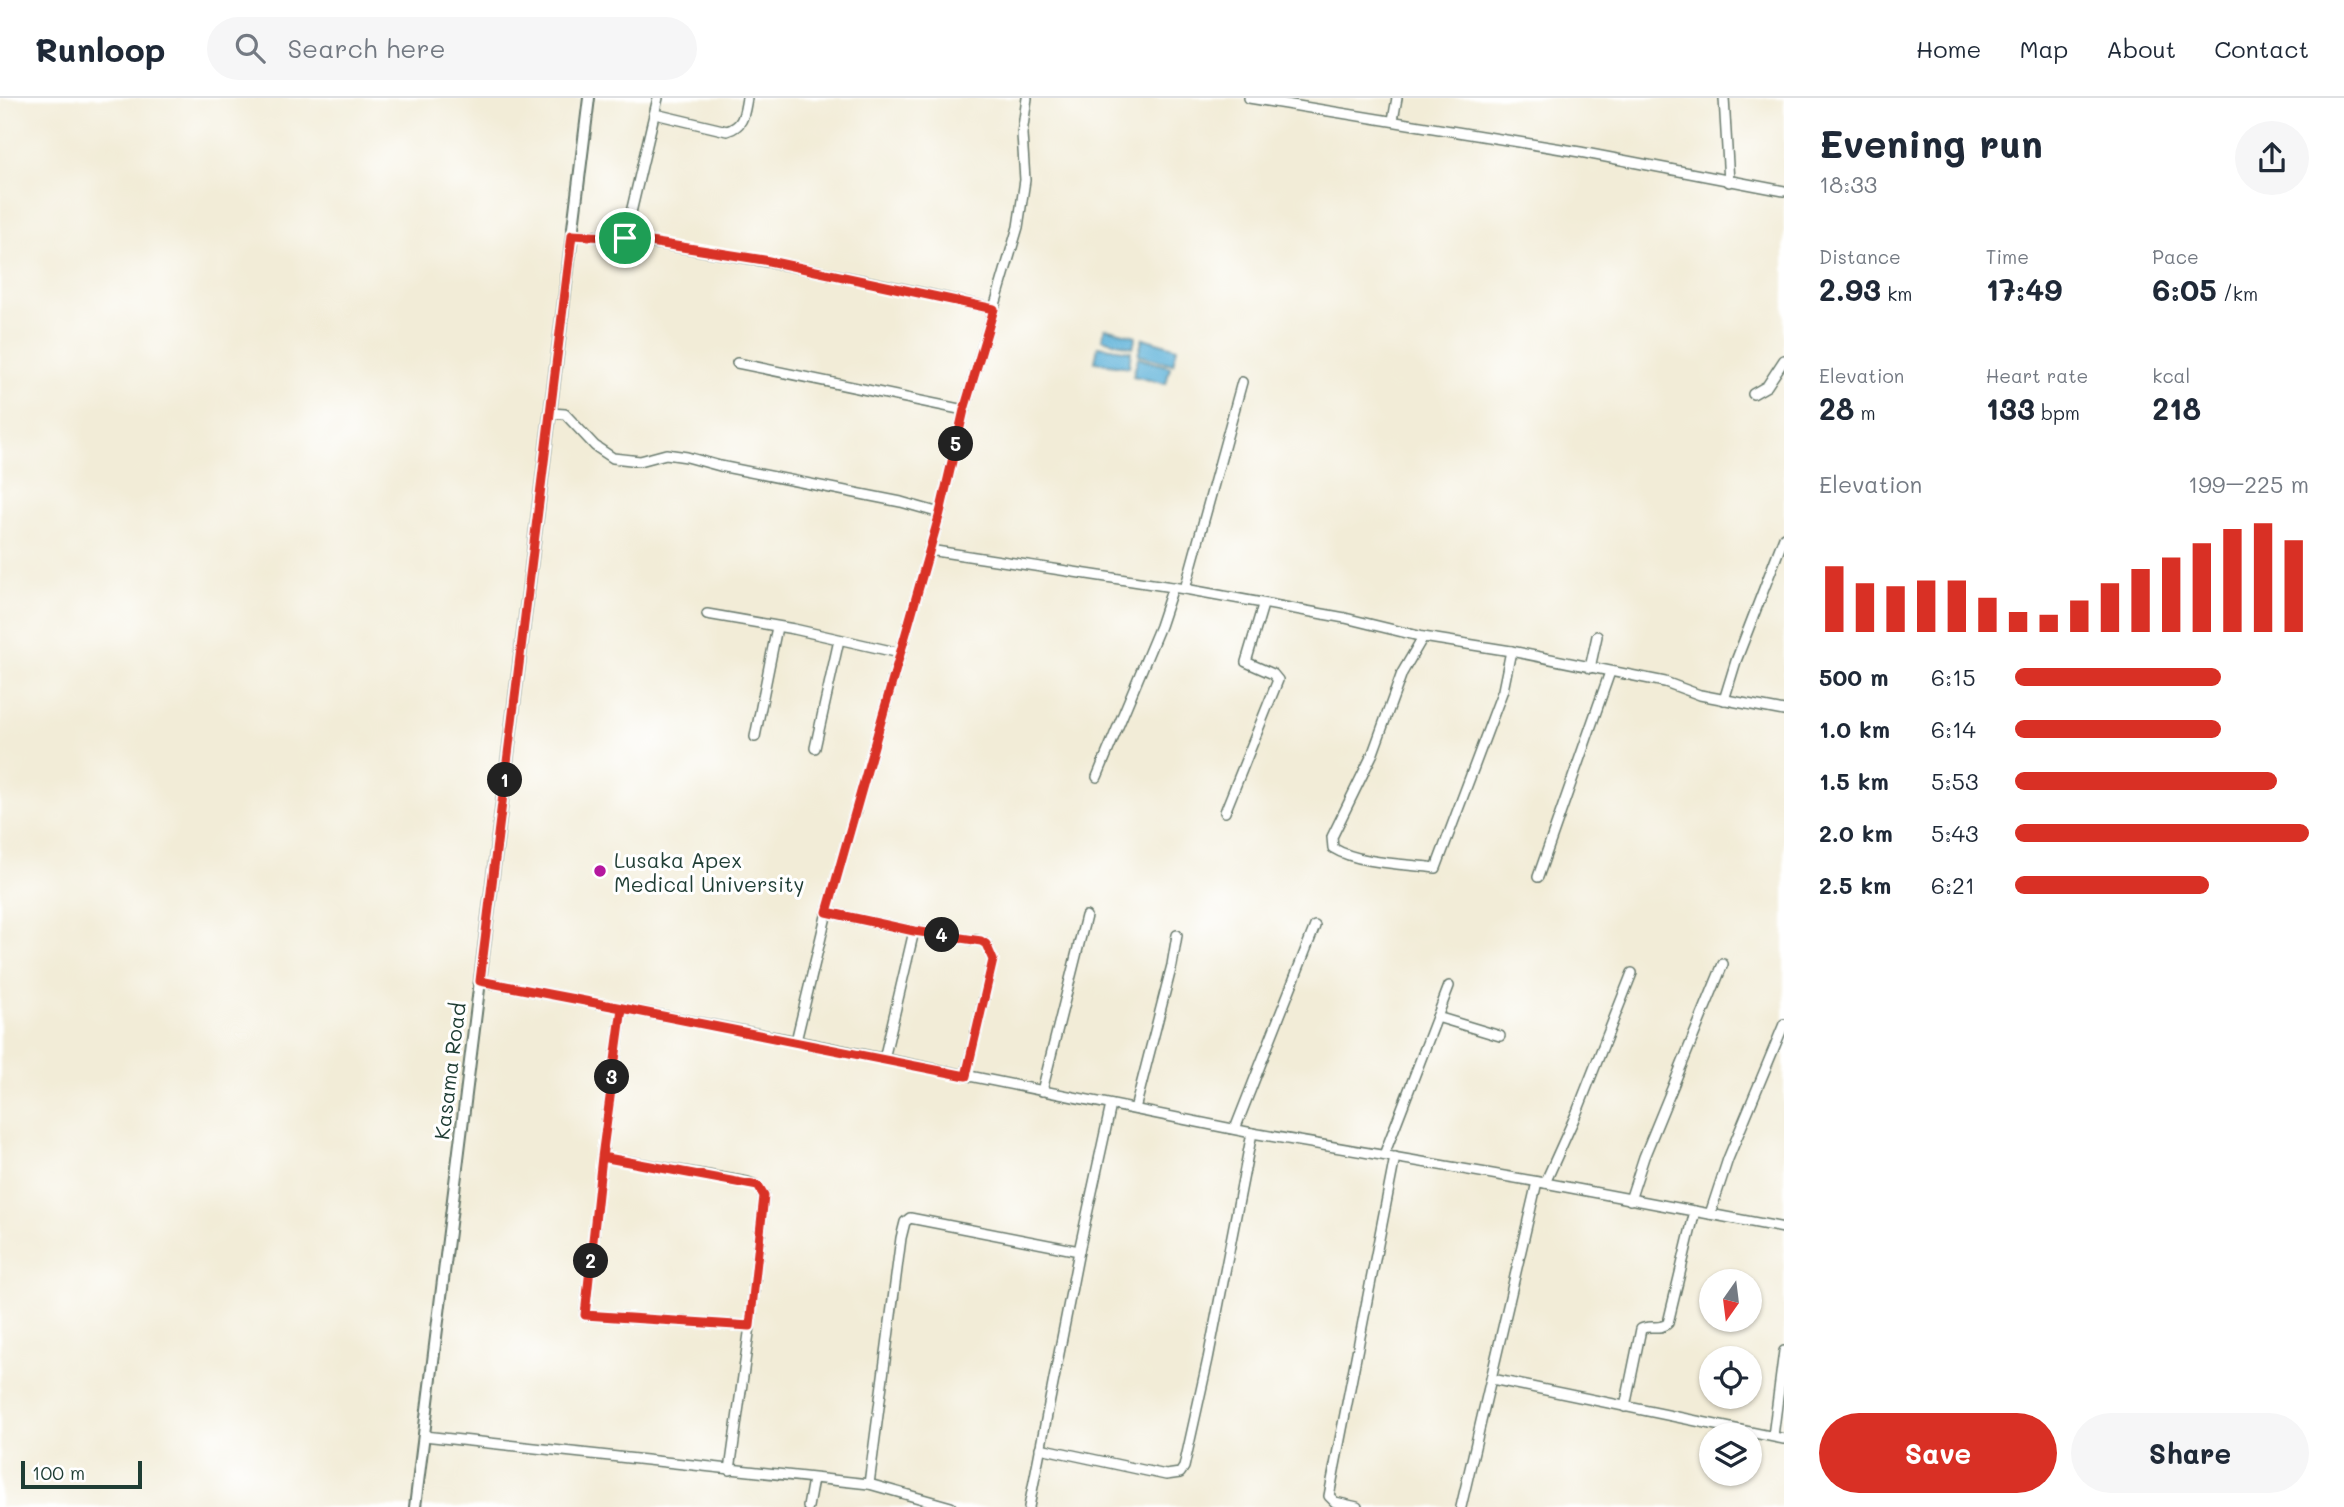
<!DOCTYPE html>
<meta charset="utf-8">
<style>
:root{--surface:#fff;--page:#f6f6f7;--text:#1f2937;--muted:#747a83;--line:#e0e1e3;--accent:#d93025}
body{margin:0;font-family:Mali,sans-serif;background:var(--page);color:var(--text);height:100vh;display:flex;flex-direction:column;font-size:26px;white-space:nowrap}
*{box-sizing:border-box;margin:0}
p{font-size:23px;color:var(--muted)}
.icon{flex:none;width:38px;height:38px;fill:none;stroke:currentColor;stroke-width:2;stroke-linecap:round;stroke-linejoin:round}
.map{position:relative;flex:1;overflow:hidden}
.sheet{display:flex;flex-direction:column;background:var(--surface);width:560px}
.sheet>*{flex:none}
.needle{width:46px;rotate:194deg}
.buttons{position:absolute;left:1699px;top:1171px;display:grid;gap:14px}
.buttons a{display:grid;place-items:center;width:63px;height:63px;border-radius:50%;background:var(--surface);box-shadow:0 2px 5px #0004;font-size:35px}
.scale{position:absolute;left:21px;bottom:18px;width:121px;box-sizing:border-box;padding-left:7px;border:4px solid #1f3d34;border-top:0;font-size:19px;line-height:24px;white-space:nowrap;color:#1f3d34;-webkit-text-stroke:5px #fff;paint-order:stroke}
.pin{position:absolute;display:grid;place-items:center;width:60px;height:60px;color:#fff;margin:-30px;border:4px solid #fff;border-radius:50%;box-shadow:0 2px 7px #0007}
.km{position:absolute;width:35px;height:35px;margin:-18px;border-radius:50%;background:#222;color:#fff;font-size:19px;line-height:35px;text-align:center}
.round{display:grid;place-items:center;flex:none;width:74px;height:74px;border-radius:37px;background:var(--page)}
.overview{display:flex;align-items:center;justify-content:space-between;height:119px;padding:0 35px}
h1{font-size:38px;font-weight:800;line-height:52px}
.figures{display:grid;grid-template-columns:repeat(3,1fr);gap:10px;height:119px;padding:7px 35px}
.figures div{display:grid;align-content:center}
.figures b{font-size:30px;font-weight:800}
.figures small{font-size:19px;font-weight:400}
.figures p{font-size:19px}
.chart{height:196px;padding:14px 35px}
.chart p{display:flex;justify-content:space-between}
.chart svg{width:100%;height:126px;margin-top:7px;stroke:var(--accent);stroke-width:6}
.action{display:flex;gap:14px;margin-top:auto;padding:14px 35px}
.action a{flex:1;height:80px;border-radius:42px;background:var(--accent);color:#fff;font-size:28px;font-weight:800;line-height:80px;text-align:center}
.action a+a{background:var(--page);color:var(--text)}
ul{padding:0 35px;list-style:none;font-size:23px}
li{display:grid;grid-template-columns:112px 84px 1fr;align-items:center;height:52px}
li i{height:18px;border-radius:9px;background:var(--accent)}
header{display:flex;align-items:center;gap:42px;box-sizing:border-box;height:98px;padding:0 35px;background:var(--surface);border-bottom:2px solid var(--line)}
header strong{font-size:33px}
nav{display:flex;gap:38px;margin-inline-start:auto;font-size:24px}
.search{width:490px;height:63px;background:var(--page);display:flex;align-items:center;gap:18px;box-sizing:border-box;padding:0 24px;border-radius:38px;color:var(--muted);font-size:26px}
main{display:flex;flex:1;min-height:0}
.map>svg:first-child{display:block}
.water{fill:#5cb1d8;stroke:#3e7786;stroke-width:2}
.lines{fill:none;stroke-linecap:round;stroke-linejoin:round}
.minor-casing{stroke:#697a6d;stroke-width:12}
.tertiary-casing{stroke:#697a6d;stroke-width:14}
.minor{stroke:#fff;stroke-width:9}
.tertiary{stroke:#fff;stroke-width:10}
.route-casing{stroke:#fff;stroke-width:14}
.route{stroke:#d93025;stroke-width:9}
.poi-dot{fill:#b5179e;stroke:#fff;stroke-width:2.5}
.labels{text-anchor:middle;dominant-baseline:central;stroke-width:6;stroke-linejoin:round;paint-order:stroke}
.poi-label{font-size:21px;fill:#1f3d34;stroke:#fff;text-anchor:start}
.street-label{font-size:21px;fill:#1f3d34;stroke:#fff}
</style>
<header>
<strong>Runloop</strong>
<div class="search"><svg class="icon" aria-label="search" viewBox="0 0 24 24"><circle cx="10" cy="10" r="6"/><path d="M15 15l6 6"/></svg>Search here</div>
<nav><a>Home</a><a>Map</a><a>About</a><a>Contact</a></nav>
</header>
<main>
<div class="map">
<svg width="1784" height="1409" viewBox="0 0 1784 1409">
<rect width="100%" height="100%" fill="#fff"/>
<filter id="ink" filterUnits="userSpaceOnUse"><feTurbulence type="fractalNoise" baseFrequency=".0143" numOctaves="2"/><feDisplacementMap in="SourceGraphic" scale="14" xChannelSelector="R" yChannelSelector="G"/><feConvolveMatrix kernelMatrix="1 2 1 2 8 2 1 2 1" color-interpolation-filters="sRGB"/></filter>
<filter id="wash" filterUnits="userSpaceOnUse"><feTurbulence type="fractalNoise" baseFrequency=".00686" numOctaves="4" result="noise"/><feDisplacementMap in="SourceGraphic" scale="28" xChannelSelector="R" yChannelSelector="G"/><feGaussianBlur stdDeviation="1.57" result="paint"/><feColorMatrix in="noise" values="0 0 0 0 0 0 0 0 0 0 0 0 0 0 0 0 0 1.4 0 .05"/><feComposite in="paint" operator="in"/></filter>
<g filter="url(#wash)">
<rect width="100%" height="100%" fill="#f2ecd7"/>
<g class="water">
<polygon points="1105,230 1136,238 1133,249 1102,241"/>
<polygon points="1143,240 1177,250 1173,266 1138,257"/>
<polygon points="1098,248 1131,253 1129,269 1095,264"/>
<polygon points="1138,260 1170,269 1166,286 1133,278"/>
</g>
</g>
<g filter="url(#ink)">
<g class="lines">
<g class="minor-casing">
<g id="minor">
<polyline points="1249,0 1580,54 1784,93"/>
<polyline points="1724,0 1729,84"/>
<path d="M 655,16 L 727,33 C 744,28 744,16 747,0"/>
<polyline points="1393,22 1397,0"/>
<path d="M 572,137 C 621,138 668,148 716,155 C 809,170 902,190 994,211"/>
<polyline points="625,140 658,0"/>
<polyline points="737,265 964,312"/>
<polyline points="1753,296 1767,288 1784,262"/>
<polyline points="550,315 565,316 595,348 613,360 640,363 666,356 687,359 720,368 901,404 940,415"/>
<polyline points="929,452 1185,491 1345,520 1423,539 1511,553 1665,584 1700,597 1784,613"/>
<polyline points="1185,491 1242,284"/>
<polyline points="707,516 794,531 900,555"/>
<path d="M 1423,539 L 1402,575 L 1373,655 L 1332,739 L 1333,750 C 1359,766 1406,766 1436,770 L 1503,592 L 1511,553"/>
<polyline points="1590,570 1597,538"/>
<polyline points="1724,602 1736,563 1784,439"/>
<polyline points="755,639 777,529"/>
<polyline points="815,650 839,542"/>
<polyline points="1097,679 1160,528 1173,489"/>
<polyline points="1225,714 1278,582 1273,576 1246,564 1263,507"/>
<polyline points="1538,779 1610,574"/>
<polyline points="827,814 914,833 981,843 986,846 993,862 966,977"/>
<polyline points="480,883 796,943 1252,1035 1545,1085 1784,1130"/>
<polyline points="622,910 602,1059 585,1217 750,1228"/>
<polyline points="1437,919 1500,938"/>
<polyline points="796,943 827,814 940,415 964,312 1018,129 1025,82 1022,36 1027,0"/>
<polyline points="884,961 914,833"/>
<polyline points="1042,993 1086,818"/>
<polyline points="1135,1011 1172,867 1177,837"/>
<polyline points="1235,1031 1315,828"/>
<polyline points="1384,1057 1449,888"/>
<polyline points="602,1059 747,1084 758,1088 764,1098 750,1228 730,1372"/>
<polyline points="1545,1085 1577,1014 1632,875"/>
<polyline points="1630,1102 1644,1059 1723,866"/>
<polyline points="1710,1116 1728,1061 1784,926"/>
<polyline points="1492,1281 1784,1341"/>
<path d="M 1625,1309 L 1641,1231 C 1650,1226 1660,1233 1668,1225 L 1695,1113"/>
<polyline points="424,1338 869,1386 951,1409"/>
<polyline points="1773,1338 1784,1253"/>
<polyline points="1040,1350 1166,1377 1180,1375 1184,1369 1208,1261 1252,1035"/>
<polyline points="869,1386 901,1140 905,1124 910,1120 1079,1153"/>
<polyline points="808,1409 813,1381"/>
<polyline points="1029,1409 1079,1153 1111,1007"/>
<polyline points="1357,1409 1335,1404 1329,1398 1395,1059"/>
<polyline points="1461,1409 1537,1084"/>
</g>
</g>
<g class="tertiary-casing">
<polyline id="tertiary" points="415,1409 589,0"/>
</g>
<use href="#minor" class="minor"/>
<use href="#tertiary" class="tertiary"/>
</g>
</g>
<g class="lines" filter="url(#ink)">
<g class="route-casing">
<polyline id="route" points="625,140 572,137 480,883 622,910 602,1059 585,1217 750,1228 764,1098 758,1088 602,1059 622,910 966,978 993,862 986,846 981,843 914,833 827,814 940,415 964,312 994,211 764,162 625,140"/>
</g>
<use href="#route" class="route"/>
</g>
<circle class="poi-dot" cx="600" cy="773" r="7"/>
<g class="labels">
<g class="poi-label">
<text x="614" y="761">Lusaka Apex<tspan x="614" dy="24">Medical University</tspan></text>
</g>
<g class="street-label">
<text transform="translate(449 973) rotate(-83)">Kasama Road</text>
</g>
</g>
</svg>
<div class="buttons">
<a><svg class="needle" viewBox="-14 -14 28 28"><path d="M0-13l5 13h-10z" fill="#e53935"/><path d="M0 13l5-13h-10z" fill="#747a83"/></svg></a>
<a><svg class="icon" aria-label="locate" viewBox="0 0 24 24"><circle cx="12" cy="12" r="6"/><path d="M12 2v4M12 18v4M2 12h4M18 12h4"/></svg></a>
<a><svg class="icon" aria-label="layers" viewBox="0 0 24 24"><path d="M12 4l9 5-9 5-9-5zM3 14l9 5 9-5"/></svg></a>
</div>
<div class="scale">100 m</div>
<div class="pin" style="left:625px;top:140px;background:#1e9e55"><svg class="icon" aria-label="arrive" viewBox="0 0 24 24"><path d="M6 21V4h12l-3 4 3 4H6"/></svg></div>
<b class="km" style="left:505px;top:682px">1</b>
<b class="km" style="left:591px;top:1163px">2</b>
<b class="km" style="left:612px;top:979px">3</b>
<b class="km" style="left:942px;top:837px">4</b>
<b class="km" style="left:956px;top:346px">5</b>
</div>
<section class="sheet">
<div class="overview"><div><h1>Evening run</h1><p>18:33</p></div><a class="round"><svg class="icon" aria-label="share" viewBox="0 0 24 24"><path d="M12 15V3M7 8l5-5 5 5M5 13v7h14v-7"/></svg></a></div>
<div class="figures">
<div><p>Distance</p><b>2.93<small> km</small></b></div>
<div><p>Time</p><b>17:49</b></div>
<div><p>Pace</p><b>6:05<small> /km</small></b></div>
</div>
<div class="figures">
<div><p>Elevation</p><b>28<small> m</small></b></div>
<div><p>Heart rate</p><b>133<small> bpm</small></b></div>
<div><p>kcal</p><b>218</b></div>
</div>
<div class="chart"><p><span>Elevation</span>199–225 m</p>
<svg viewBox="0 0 160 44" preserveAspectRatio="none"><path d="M5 44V21M15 44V27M25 44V28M35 44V26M45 44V26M55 44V32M65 44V37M75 44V38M85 44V33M95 44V27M105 44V22M115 44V18M125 44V13M135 44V8M145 44V6M155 44V12"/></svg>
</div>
<ul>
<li><b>500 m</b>6:15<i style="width:70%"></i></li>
<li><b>1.0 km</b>6:14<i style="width:70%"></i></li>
<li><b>1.5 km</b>5:53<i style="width:89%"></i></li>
<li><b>2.0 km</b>5:43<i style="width:100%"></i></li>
<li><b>2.5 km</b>6:21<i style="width:66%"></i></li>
</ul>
<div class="action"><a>Save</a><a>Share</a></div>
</section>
</main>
